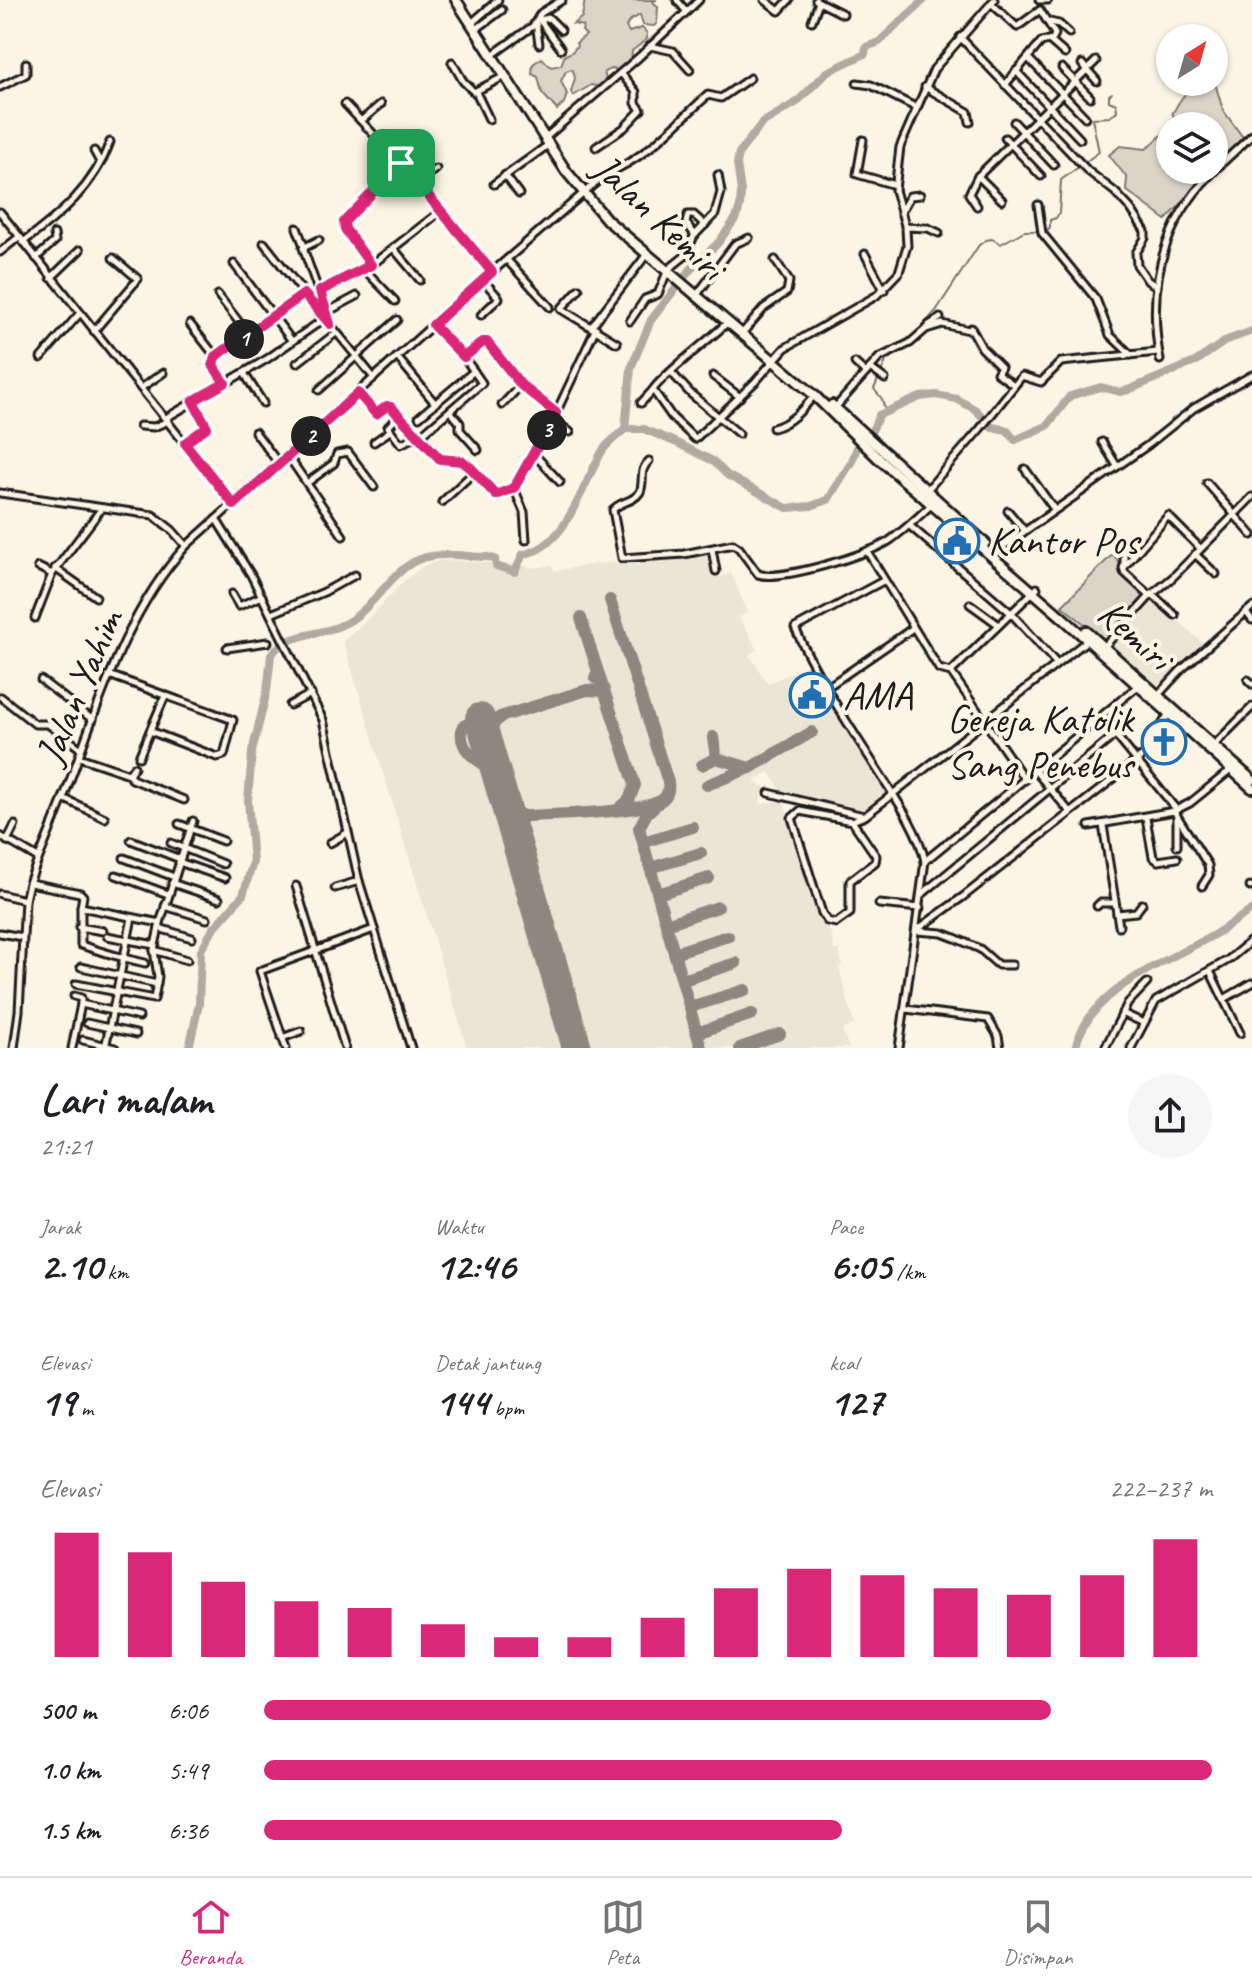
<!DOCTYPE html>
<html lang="id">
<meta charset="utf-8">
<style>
:root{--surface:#fff;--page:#f6f6f6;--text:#202124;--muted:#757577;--line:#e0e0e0;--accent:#db2777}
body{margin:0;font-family:Caveat,sans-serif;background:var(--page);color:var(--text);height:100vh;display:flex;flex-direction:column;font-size:30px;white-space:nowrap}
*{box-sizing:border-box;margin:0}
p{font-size:26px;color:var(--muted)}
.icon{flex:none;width:44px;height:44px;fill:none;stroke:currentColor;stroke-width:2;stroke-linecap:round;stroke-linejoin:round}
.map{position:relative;height:1048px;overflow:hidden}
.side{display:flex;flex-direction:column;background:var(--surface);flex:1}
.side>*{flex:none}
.needle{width:52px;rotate:37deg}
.controls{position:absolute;left:1156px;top:24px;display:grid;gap:16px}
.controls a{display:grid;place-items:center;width:72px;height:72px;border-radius:50%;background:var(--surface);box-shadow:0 2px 6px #0004;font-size:40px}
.pin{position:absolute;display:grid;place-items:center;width:68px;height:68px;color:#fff;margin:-34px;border-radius:16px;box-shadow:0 4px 12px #0006}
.km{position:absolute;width:40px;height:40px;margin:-20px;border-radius:50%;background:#222;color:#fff;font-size:22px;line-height:40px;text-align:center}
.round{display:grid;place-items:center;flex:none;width:84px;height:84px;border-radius:42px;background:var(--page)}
.summary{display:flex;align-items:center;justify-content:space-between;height:136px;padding:0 40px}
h1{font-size:44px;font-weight:800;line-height:60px}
.figures{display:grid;grid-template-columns:repeat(3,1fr);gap:12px;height:136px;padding:8px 40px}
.figures div{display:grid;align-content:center}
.figures b{font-size:40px;font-weight:800}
.figures small{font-size:22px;font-weight:400}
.figures p{font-size:22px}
.chart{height:224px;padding:16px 40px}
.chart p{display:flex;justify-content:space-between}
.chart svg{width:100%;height:144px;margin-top:8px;stroke:var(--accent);stroke-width:6}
ul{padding:0 40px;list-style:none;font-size:26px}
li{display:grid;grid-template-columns:128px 96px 1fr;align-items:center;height:60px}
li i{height:20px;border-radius:10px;background:var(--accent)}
.tabs{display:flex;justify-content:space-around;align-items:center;height:112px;border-top:2px solid var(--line);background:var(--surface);font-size:22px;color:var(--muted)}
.tabs a{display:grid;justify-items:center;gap:4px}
.tabs .selected{color:var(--accent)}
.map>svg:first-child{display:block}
.built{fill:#ebe5d6}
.green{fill:#dbd5c8;stroke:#7c7872;stroke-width:2}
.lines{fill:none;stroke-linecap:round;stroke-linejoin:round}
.stream{stroke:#75726c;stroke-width:2}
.river{stroke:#b0aba1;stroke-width:8}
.taxiway{stroke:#8c8880;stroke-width:12}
.runway{stroke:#8c8880;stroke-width:30}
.minor-casing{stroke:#1c1c1c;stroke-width:11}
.highway-casing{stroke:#1c1c1c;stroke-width:14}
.minor{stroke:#fcf5e5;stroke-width:5}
.highway{stroke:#fcf5e5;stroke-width:8}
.route-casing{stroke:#fff;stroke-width:16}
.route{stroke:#db2777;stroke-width:10}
.labels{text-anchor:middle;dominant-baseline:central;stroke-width:8;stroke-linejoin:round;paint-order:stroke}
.street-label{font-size:40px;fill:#1c1c1c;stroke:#fcf5e5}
.poi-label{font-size:40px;fill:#1c1c1c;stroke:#fcf5e5;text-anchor:start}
</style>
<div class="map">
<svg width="1252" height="1048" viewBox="0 0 1252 1048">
<rect width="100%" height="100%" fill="#fcf5e5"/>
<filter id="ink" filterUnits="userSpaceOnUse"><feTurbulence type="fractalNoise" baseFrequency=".0125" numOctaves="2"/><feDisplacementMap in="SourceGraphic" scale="16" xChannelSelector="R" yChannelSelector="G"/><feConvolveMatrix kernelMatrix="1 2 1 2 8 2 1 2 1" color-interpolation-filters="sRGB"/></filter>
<g filter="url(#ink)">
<g class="built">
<polygon points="711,553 720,577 731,573 748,613 739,617 757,649 749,655 768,684 809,664 884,793 860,813 782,793 770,772 754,780 760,786 763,785 765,790 762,792 760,801 761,804 783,800 819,914 831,933 834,950 839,950 842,966 839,967 854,1024 842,1030 849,1048 467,1048 343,641 370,617 405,580 423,566 442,560 519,565 535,568 551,565 555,571 599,563 630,562 640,566 641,559"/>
<polygon points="1152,597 1204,644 1156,688 1109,645"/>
</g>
<g class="green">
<path d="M 585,0 L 657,0 L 652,1 L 658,7 L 657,23 L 654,26 L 643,25 L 640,15 L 629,21 L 626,27 L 629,32 L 642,28 L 647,33 L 647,39 L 632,51 L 631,62 L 618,73 L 614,68 L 604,72 L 607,83 L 602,87 L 591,85 L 573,96 L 571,92 C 573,82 578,79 572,69 L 566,71 L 561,81 L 567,94 L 564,103 L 557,110 L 542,93 L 538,77 L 532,74 L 533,64 L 542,58 L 551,67 L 561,65 L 565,55 L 572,52 L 577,46 L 576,43 L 586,35 L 582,31 L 583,26 L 573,24 L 582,17 Z"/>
<path d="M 1214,80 L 1223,110 L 1244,139 L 1214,169 L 1214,126 L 1170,126 L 1170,170 L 1213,170 L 1166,220 L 1126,190 L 1127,178 L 1109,155 L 1120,146 L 1146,149 C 1154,142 1168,132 1173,121 C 1176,111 1169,118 1175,109 C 1185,91 1193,82 1214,82 Z"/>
<polygon points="1112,555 1150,592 1107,642 1062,606"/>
</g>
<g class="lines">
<g class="stream">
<polyline points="1045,233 1050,227 1050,220 1056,218 1059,213 1061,180 1099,152 1092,118 1110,117 1117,111 1116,104 1109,101 1109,95 1112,93"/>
<polyline points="893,348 910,340 936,311 979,245 986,240 992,239 1001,244 1024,231 1040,231"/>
<polyline points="885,410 882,399 874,389 889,354"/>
</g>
<g class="river">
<polyline points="625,429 631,368 651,320 691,269 718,243 736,218 740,207 741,191 737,164 739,153 762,123 797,102 827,72 865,54 866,47 879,42 924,0"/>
<path d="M 189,1048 L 199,1004 L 201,950 L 213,929 L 243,895 L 253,862 L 248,801 L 252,752 L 267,691 L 271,655 C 287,632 321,636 344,624 C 373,610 392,569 420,559 C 441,551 466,557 488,557 L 495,559 L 496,566 L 515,572 L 523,554 C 567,548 583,482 603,450 C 609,441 618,436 625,429 L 644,429 L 677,443 L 713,461 L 727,475 L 787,508 L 811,506 L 828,500 L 852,461 L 858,445 L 871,433 L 879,415 L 920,397 L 936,395 L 957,399 L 976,410 L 992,427 L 1007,430 L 1015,440 L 1047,426 L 1070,396 L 1101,387 L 1120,392 L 1128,390 L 1195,362 L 1227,340 L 1252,331"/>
<path d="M 1075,1048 C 1090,989 1162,964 1210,937 C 1225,929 1237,918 1252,910"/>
</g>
<g class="taxiway">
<polyline points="581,618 598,672 595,678"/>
<polyline points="598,672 635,785 629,800 619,809"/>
<path d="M 480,719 L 463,726 C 456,750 478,761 495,771"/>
<polyline points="487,743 492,726 500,717 587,690 604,691"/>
<polyline points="716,758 750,768"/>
<polyline points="702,765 716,758 713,737"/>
<polyline points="707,785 750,768 812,732"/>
<path d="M 504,800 L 512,811 L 525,816 C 551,815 646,813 663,799 C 669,794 669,788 668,782 L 610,600"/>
<polyline points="658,803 647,813 639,828 701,1048"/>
<polyline points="513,833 517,822 525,816"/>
<polyline points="643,842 693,827"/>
<polyline points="650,868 701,853"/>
<polyline points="658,894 709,878"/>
<polyline points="666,924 718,907"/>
<polyline points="674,953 728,936"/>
<polyline points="683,980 736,963"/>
<polyline points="690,1007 745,990"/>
<polyline points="697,1033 752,1014"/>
<polyline points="740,1048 780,1034"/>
</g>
<polyline class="runway" points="480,718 577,1048"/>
<g class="minor-casing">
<g id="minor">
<polyline points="677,0 686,11"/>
<polyline points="765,0 779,11 789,0"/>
<polyline points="1039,0 1048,0"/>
<polyline points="819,2 843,14"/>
<polyline points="991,3 1017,27 1040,10 1055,34 1053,39 1041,42 1005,85"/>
<polyline points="539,19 561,49"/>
<polyline points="540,20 549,18 561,30"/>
<polyline points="474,21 498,0"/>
<polyline points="812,21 819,2 816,0"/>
<polyline points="1050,22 1059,24 1069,33"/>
<polyline points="536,23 539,44"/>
<polyline points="479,27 502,10"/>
<polyline points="960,37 1088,171 1115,192 1131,209 1145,231 1145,238 1136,253 1137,265 1148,281 1157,286"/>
<polyline points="1049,40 1065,54"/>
<polyline points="650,46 673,51 690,70"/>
<polyline points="495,53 533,26 541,13 562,0"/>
<polyline points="1028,58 1085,117"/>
<polyline points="452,62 463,81 474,92 505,76"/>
<polyline points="1082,64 1097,81"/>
<polyline points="1062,68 1090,97"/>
<polyline points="1016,71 1080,139"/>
<polyline points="857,83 871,85 917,108"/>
<polyline points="0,87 26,74 26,63"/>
<polyline points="925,87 968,112 970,122"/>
<polyline points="476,92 489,119"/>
<polyline points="345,104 410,173 492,272"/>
<polyline points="361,121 381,104"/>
<polyline points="1014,122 1054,165"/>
<polyline points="545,138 639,57 699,0"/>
<polyline points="1005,138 1041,176"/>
<polyline points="863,140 857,174 895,185"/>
<polyline points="596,147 624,128 641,110 636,103 636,92 621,73"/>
<polyline points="94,151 100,162"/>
<polyline points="505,175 519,194"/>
<polyline points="978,176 1002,200"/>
<polyline points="418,182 436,169"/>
<polyline points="494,184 548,145"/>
<polyline points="1038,205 1042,233 1096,299 1110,335 1131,355"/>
<polyline points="977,206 969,194 978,176 1096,61"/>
<polyline points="0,212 234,505"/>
<polyline points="901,212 910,196 920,195"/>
<polyline points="905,227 928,228 939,233"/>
<polyline points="297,228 304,246"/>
<polyline points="695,235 686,223 688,215 694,215 705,225"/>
<polyline points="319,240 303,248 330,324 374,378"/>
<path d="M 23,242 C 60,216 94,186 110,142"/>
<polyline points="264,243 326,321"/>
<polyline points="394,249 420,280"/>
<polyline points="0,252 19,237"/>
<polyline points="865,254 884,290"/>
<polyline points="36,258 55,241 54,234"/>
<polyline points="507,260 550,307"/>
<polyline points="234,264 292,341"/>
<polyline points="371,265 345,229 344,222 401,163"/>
<polyline points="670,268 685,256 694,236 715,214 721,192 718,175"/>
<polyline points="365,270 395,301"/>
<polyline points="51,278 80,250"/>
<polyline points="579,289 561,309 617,343"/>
<polyline points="320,291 365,270 441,211"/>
<polyline points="218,295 249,335"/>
<polyline points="696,296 735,244 749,238"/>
<polyline points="327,312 357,296"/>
<polyline points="481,315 499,298 483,280"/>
<polyline points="630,321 645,299 658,294 667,272"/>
<path d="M 728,322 C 715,335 657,380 653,390 L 672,417 L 695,439 L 755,382 L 785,348 L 876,296 L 899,272 L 907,246 L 906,229 L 895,190 L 900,147 L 934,69 L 994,0"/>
<polyline points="190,324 216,357 304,294"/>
<polyline points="929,325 940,318"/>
<polyline points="592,326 647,254"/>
<polyline points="745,330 764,308 787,292 789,281 775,260"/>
<polyline points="94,331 138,279 113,258"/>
<polyline points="215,357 213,365 225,383"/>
<polyline points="397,357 434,402"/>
<polyline points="464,357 486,341 521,385 556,413"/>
<polyline points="41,358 80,313"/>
<path d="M 1160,360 C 1148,295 1158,235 1202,184 C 1217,166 1236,151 1252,135"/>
<polyline points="297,363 336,333"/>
<polyline points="855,363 866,373"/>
<polyline points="870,368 885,379"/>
<polyline points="671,372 691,394 739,434"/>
<polyline points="244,373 263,403"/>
<polyline points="713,376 740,397"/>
<polyline points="141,388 163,373"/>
<polyline points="319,390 397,320"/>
<polyline points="358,393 376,414 389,405 399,416 388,427 401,444 416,436"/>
<polyline points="641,403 653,390"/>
<polyline points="502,405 521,385"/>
<polyline points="835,408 879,358 910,343 926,329 942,324 969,330 971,328 982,348 1001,367 997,373 1014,385"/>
<polyline points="451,412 460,423 460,430 478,450"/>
<polyline points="399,416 419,437 482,383 464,357 433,325"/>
<polyline points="419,417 474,371"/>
<polyline points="166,418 267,359 324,319"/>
<polyline points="553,419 570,432"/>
<polyline points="140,426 154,427 168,421"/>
<path d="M 773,428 C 790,424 803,409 814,396"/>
<polyline points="255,432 279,464"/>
<polyline points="421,436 440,459 462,461 476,474"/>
<polyline points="374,442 390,431"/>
<polyline points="1102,442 1117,466"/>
<polyline points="185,443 207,427 193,401"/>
<polyline points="533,453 560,482"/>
<polyline points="288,456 343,536"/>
<path d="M 649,461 C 638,471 645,480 640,492 C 633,503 620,501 613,510 L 622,558 L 684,554 L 733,544 L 739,548 L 758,574 C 779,582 870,554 889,541 C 905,530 918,517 932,504"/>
<polyline points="1025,469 1054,509"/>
<polyline points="307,483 334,463 337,454 348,452 374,487"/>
<polyline points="1207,483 1252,535"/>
<polyline points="927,490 980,429 1022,376 1041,382 1061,362 1158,352"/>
<polyline points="0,493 153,515 172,530 186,546"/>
<polyline points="442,502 472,474 479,476 496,495 514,488"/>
<polyline points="1008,511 1024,530"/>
<polyline points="216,519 251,575 323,720 359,881 411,1048"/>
<polyline points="910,526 1011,613 1057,664"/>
<polyline points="526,540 524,512 514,488 556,413 596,328"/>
<polyline points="1124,543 1124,572 1150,596"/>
<polyline points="712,549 716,571"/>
<polyline points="867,551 939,669 951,672 1025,780"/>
<polyline points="1195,554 1216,574"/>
<polyline points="991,555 1148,445 1194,408 1252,375"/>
<polyline points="38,567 52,574"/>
<polyline points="55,568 96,597"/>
<polyline points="1123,568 1168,516 1200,548"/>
<path d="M 883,581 L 795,628 C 816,675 845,719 873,763 C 891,792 918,827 925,861 L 899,1048"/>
<polyline points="232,594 239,606 262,596"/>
<polyline points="1152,594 1175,615"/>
<polyline points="970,604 999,625"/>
<polyline points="1246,612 1252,620"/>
<polyline points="271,614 324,592 355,575"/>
<polyline points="35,618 52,574 102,508"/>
<polyline points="1104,647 1150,596 1172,578 1252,497"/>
<polyline points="227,648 268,642"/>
<polyline points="951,672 1037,588"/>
<polyline points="109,675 233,720 224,755 217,757 150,731 165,696"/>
<polyline points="41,680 93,720"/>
<polyline points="1248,680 1252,684"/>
<polyline points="826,688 913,628"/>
<polyline points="1158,695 1181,670 1252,607"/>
<polyline points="1,697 35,724 48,724 81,749"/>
<polyline points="290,705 311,694"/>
<polyline points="1101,717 1176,809"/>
<polyline points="1214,745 1252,707"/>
<polyline points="79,757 129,774 134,767"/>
<polyline points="139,757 150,731"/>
<polyline points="1036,772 1070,812"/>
<polyline points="129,774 132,779 184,800"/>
<polyline points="769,793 864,816"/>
<polyline points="63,798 105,818"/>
<polygon points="800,811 852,821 876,856 875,862 850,881 850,913 836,923 827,921 822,913 792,818"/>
<polyline points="1174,811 1208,865 1209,875 1202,886"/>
<polyline points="1177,816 1177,846"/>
<polyline points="1146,818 1153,857 1158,861 1177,858"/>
<polyline points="852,821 865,816 1089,639"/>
<polyline points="179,824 223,841"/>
<polyline points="1103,825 1119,926"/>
<polyline points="1089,826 1174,811 1190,803 1232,769"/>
<polyline points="0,836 38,858"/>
<polyline points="131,840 180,859"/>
<polyline points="7,841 15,825"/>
<polyline points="171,843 223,864"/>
<polyline points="330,843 347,833"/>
<polyline points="124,858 174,877"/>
<polyline points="925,861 1138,686"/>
<polyline points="179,862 225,878"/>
<polyline points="116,875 168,894"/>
<polyline points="30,883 80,893 83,896 81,907 160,923 193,821"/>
<polyline points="172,883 219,899"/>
<polyline points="296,886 345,1048"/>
<polyline points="1250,887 1252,886"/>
<polyline points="335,888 359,881"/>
<polyline points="0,894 25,900"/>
<polyline points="921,895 1115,735"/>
<polyline points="879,904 920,908"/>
<polyline points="165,906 207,919"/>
<polyline points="1097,906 1100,903 1115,903"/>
<path d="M 81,907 L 81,945 C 102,952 122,958 145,963"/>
<polyline points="1117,914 1136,912 1142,904"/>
<polyline points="79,927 103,931"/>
<polyline points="159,928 192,938"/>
<polyline points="918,929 964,896 1145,754 1169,713"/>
<polyline points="917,931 942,933 955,938 980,949 998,965 1012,965"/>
<polyline points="0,933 22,937"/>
<polyline points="107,936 155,945"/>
<polyline points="154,950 187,960"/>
<polyline points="81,967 157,984"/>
<polyline points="1210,971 1240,1033"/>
<polyline points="76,984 154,999 158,977 154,950 160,923"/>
<polyline points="74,996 81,998 81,1004 139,1017"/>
<polyline points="1224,999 1252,983"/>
<polyline points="906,1009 988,1019 998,1036 1000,1048"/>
<polyline points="1122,1013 1144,1023"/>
<polyline points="87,1023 136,1034"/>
<polyline points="282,1038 301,1031"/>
<polyline points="83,1040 115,1048"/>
<path d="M 14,1048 L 19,1011 L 25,900 L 29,883 C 43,846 59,811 72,775 C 102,694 128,610 186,546 L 492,272 L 607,173 C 646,159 677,122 708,95 L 721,98 L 750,78"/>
<polyline points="72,1048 81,1004"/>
<polyline points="105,1048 132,918"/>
<polyline points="286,1048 260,971 374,929"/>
<polyline points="1105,1048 1128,1003 1147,983"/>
<polyline points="1131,1048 1156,1001 1228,960 1252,940"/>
</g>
</g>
<g class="highway-casing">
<g id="highway">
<polyline points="456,0 566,171 607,220 814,395 878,458 1063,618 1252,788"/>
<polyline points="832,405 985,543"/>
<polyline points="1086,631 1252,780"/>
</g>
</g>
<use href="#minor" class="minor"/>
<use href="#highway" class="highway"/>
</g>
</g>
<g class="lines" filter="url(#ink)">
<g class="route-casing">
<polygon id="route" points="401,163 492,272 433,325 464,357 483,342 487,342 521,385 556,413 514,488 496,495 471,468 462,461 440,459 391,407 387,406 376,414 358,393 234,505 185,443 207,427 193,401 225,383 213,365 215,357 304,294 330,324 320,291 371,265 345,229 344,222"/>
</g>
<use href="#route" class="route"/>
</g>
<defs>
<g id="civic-ring" transform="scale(2.3)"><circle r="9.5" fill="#fcf5e5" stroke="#1f6fb2" stroke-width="1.5"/><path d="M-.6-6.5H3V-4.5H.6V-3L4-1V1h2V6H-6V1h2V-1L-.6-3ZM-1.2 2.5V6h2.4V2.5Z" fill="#1f6fb2"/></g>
<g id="church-ring" transform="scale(2.3)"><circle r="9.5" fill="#fcf5e5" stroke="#1f6fb2" stroke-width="1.5"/><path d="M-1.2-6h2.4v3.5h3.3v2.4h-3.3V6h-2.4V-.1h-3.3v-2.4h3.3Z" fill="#1f6fb2"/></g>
</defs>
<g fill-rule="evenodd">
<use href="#civic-ring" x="957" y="541"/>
<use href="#civic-ring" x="812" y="695"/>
<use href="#church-ring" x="1164" y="742"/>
</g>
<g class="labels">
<g class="street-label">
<text transform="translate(659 217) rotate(43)">Jalan Kemiri</text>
<text transform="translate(1135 635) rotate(42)">Kemiri</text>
<text transform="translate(79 687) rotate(-67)">Jalan Yahim</text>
</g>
<g class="poi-label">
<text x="988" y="541">Kantor Pos</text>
<text x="843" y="695">AMA</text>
<text x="1133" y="719" text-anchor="end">Gereja Katolik<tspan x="1133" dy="46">Sang Penebus</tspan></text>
</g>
</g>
</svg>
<div class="controls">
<a><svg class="needle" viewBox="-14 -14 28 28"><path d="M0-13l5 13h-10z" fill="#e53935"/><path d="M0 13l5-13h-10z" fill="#757577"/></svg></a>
<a><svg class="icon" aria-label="layers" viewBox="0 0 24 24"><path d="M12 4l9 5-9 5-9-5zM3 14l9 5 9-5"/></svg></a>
</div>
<div class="pin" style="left:401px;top:163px;background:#1e9e55"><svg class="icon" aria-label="arrive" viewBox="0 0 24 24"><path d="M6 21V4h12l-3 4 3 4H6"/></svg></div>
<b class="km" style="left:244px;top:339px">1</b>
<b class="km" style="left:311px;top:436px">2</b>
<b class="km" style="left:547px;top:430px">3</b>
</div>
<section class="side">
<div class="summary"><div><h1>Lari malam</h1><p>21:21</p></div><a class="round"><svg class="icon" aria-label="share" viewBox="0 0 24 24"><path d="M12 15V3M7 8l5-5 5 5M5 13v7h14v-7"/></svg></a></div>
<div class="figures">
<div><p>Jarak</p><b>2.10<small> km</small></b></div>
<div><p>Waktu</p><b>12:46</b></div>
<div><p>Pace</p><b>6:05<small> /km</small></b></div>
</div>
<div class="figures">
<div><p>Elevasi</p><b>19<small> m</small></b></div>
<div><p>Detak jantung</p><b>144<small> bpm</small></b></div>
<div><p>kcal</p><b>127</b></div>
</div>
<div class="chart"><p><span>Elevasi</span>222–237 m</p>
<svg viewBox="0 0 160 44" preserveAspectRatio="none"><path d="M5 44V6M15 44V12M25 44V21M35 44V27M45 44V29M55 44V34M65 44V38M75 44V38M85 44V32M95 44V23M105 44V17M115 44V19M125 44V23M135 44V25M145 44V19M155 44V8"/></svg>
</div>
<ul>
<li><b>500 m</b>6:06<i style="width:83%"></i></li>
<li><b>1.0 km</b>5:49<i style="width:100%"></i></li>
<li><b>1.5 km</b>6:36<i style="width:61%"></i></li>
</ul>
</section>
<nav class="tabs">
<a class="selected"><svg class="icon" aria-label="home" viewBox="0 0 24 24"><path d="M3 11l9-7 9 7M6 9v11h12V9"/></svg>Beranda</a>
<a><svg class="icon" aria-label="map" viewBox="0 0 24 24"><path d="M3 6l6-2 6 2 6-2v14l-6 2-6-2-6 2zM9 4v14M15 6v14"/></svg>Peta</a>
<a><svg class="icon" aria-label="saved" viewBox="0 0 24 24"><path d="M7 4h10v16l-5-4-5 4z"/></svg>Disimpan</a>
</nav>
